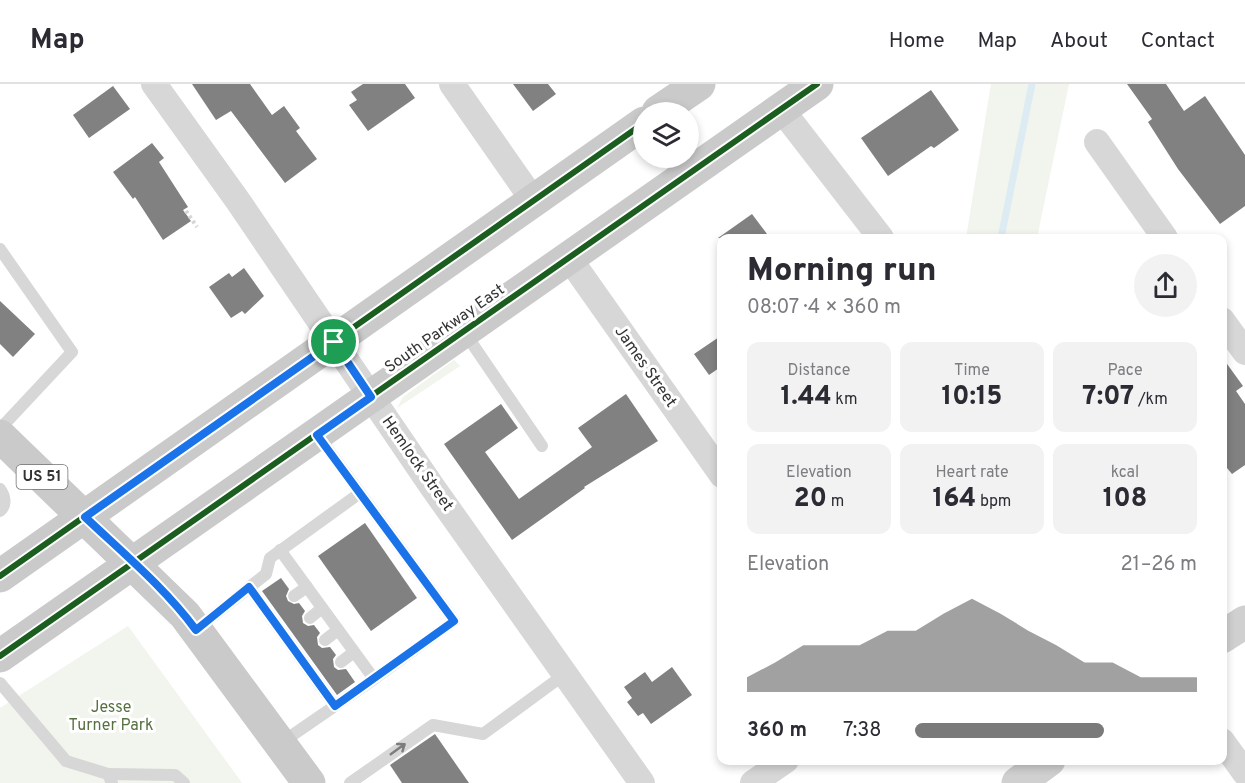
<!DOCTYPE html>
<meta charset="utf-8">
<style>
:root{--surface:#fff;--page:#f2f2f3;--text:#2b2b33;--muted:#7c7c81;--line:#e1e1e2;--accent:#7a7a7a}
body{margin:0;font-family:Overpass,sans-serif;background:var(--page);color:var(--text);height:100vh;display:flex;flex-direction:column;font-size:22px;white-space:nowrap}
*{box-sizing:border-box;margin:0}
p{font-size:20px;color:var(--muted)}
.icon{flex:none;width:33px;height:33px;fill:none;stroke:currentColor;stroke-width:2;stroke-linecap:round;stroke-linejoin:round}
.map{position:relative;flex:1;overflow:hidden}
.side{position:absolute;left:717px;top:150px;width:510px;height:531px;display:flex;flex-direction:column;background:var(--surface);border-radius:12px;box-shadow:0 3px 9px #0003}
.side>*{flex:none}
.tools{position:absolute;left:633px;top:18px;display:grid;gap:12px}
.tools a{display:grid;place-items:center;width:66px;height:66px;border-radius:50%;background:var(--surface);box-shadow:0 3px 9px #0003;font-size:30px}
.pin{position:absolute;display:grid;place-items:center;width:51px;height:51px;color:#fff;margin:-26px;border:3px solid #fff;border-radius:50%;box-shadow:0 2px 6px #0007}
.round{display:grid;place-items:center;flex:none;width:63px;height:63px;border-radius:32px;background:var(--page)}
.summary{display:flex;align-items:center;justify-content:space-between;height:102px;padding:0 30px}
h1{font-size:33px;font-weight:800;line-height:45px}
.metrics{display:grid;grid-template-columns:repeat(3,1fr);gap:9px;height:102px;padding:6px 30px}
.metrics div{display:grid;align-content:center;border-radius:12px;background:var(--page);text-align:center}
.metrics b{font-size:26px;font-weight:800}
.metrics small{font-size:16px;font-weight:400}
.metrics p{font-size:16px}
.chart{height:168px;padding:12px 30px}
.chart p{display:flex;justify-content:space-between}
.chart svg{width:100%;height:108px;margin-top:6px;fill:var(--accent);opacity:.7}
ul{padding:0 30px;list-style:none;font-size:20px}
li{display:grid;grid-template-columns:96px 72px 1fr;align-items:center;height:45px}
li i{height:15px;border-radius:8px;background:var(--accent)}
header{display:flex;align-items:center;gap:36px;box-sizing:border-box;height:84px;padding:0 30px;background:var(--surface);border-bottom:2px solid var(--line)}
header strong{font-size:28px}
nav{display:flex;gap:33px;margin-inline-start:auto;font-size:21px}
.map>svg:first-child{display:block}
.green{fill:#f1f5ed}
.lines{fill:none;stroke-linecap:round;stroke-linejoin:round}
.stream{stroke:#ddebf3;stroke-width:7}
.building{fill:#818181}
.path{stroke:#d6d6d6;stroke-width:4;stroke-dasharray:3 3;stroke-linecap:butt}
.lane{stroke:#d7d7d7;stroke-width:12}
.street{stroke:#d7d7d7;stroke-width:26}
.secondary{stroke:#d0d0d0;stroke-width:33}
.primary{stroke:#cacaca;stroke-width:33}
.cycleway-casing{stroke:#fff;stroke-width:10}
.cycleway{stroke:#1b5e20;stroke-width:6}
.oneway{stroke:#7d7d7d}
.route-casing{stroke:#fff;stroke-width:12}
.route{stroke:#1a73e8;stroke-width:8}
.labels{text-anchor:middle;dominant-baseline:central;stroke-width:6;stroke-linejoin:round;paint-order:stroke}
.shield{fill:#fff;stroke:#707070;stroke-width:1.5}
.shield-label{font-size:15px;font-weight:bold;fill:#333}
.street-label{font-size:16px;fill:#333;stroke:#fff}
.park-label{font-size:16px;fill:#56703f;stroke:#fff}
</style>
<header>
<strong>Map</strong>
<nav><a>Home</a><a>Map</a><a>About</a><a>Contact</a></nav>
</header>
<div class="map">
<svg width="1245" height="699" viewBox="0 0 1245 699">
<rect width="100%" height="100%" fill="#fff"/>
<g class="green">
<polygon points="991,0 1069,0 1037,154 966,154"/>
<polygon points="454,276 460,282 397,324 403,313"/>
<polygon points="128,542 242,699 0,699 0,624"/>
</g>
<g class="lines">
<polyline class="stream" points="1001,154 1032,0"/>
</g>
<g class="building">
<polygon points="192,0 250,0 272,31 284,22 300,44 296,47 317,75 285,99 231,27 216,36"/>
<polygon points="363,0 405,0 415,14 368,47 349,21 357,16 351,8"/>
<polygon points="513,0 548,0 556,10 533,27"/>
<polygon points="1127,0 1166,0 1184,27 1205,12 1245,71 1245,122 1220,140 1178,85 1148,38 1152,35"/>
<polygon points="113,2 130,25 89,54 73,31"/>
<polygon points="931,6 959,46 934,64 931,62 888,92 861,54"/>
<polygon points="152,59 164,74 159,78 188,123 183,126 191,137 163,156 135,113 133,115 113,88"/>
<polygon points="752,130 770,154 718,154"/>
<polygon points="244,184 264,212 245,230 242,227 231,234 209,203 229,189 232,193"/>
<polygon points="0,217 35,250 13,273 0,260"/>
<polygon points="722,251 722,282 709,291 694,270"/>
<polygon points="1222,273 1243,302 1236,307 1245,320 1245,381 1232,390 1222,378"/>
<polygon points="626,310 658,357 584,403 585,404 512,456 444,360 501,320 518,344 485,368 519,415 592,363 578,344"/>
<polygon points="365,439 417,514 371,547 318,472"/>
<polygon points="281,494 289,505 286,512 288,517 294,520 299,519 305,527 302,532 303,539 308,542 314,541 320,549 317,553 318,561 322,564 330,563 336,571 333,575 334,583 338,586 346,585 355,598 337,611 262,507"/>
<polygon points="672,583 692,611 651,640 643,629 638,632 627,618 632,614 624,603 645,588 652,598"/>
<polygon points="435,650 469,699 402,699 390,681"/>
</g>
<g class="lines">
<polyline class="path" points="186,127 197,143"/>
<g class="lane">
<polyline points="0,165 72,268 0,345"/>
<polyline points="465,249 542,362"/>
<polyline points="318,352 360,409"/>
<path d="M 0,405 C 5,412 7,421 0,427"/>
<polyline points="280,466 374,595"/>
<polyline points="249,503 335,622"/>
<polyline points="294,512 307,503"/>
<polyline points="310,534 322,524"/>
<polyline points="197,545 266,490 270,474 360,409 454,537 374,595 281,659"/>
<polyline points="325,556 338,546"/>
<polyline points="341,578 354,568"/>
<polyline points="0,599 66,677 108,690 112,699"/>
<polyline points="108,690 175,691 184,699"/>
<polyline points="350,699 433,641 483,650 565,590"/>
</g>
<g class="street">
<polyline points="154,0 238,117 431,401 642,699"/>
<polyline points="452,0 533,116"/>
<polyline points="781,25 881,154"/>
<polyline points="1097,58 1165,154"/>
<polyline points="569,174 722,391"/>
<polyline points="1222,236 1245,268"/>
<polyline points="1222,657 1245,689"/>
<polyline points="753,699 786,676"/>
</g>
<g class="secondary">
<polyline points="1222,553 1245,538"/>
<polyline points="1018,699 1049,676"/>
</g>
<g class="primary">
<polyline points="658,28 699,0"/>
<polyline points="0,352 185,531 309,699"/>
<polyline points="0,492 644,39"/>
<polyline points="0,572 817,0"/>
</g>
<g class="cycleway-casing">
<g id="cycleway">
<polyline points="0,492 644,39"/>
<polyline points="0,572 817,0"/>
</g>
</g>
<use href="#cycleway" class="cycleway"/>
</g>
<defs><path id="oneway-shaft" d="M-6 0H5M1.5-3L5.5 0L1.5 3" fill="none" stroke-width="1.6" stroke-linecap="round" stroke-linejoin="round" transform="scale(1.5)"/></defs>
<use class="oneway" href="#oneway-shaft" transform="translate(398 665) rotate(-36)"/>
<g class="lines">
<g class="route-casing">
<path id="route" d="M 334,258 L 371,313 L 317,351 L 454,537 L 335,622 L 249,503 L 196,546 C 165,504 123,469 85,433 Z"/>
</g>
<use href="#route" class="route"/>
</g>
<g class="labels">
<rect class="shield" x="16.5" y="381" width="51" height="24" rx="4.5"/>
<g class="shield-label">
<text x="42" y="393">US 51</text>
</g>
<g class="street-label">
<text transform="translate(445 245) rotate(-35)">South Parkway East</text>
<text transform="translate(645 283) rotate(55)">James Street</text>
<text transform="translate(417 380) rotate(55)">Hemlock Street</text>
</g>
<g class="park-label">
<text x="111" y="624">Jesse<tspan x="111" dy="18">Turner Park</tspan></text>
</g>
</g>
</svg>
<div class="tools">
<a><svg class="icon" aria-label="layers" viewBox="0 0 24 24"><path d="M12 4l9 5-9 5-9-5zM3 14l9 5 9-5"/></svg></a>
</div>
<div class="pin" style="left:334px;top:258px;background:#1e9e55"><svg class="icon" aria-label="arrive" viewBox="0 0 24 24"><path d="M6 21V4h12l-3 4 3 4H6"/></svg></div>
<section class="side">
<div class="summary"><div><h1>Morning run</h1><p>08:07 · 4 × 360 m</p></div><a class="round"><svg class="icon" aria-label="share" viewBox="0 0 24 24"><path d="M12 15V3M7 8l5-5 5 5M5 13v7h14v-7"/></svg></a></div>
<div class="metrics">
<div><p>Distance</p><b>1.44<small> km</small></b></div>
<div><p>Time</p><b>10:15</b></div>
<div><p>Pace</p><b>7:07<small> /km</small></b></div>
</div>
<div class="metrics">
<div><p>Elevation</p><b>20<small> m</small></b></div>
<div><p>Heart rate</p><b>164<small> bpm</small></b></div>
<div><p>kcal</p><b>108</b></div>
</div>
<div class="chart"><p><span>Elevation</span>21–26 m</p>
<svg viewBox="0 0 160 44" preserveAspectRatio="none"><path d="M0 44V38L10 32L20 25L30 25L40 25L50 19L60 19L70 12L80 6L90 12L100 19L110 25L120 32L130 32L140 38L150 38L160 38V44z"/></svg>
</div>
<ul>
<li><b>360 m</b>7:38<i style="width:67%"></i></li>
</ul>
</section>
</div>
